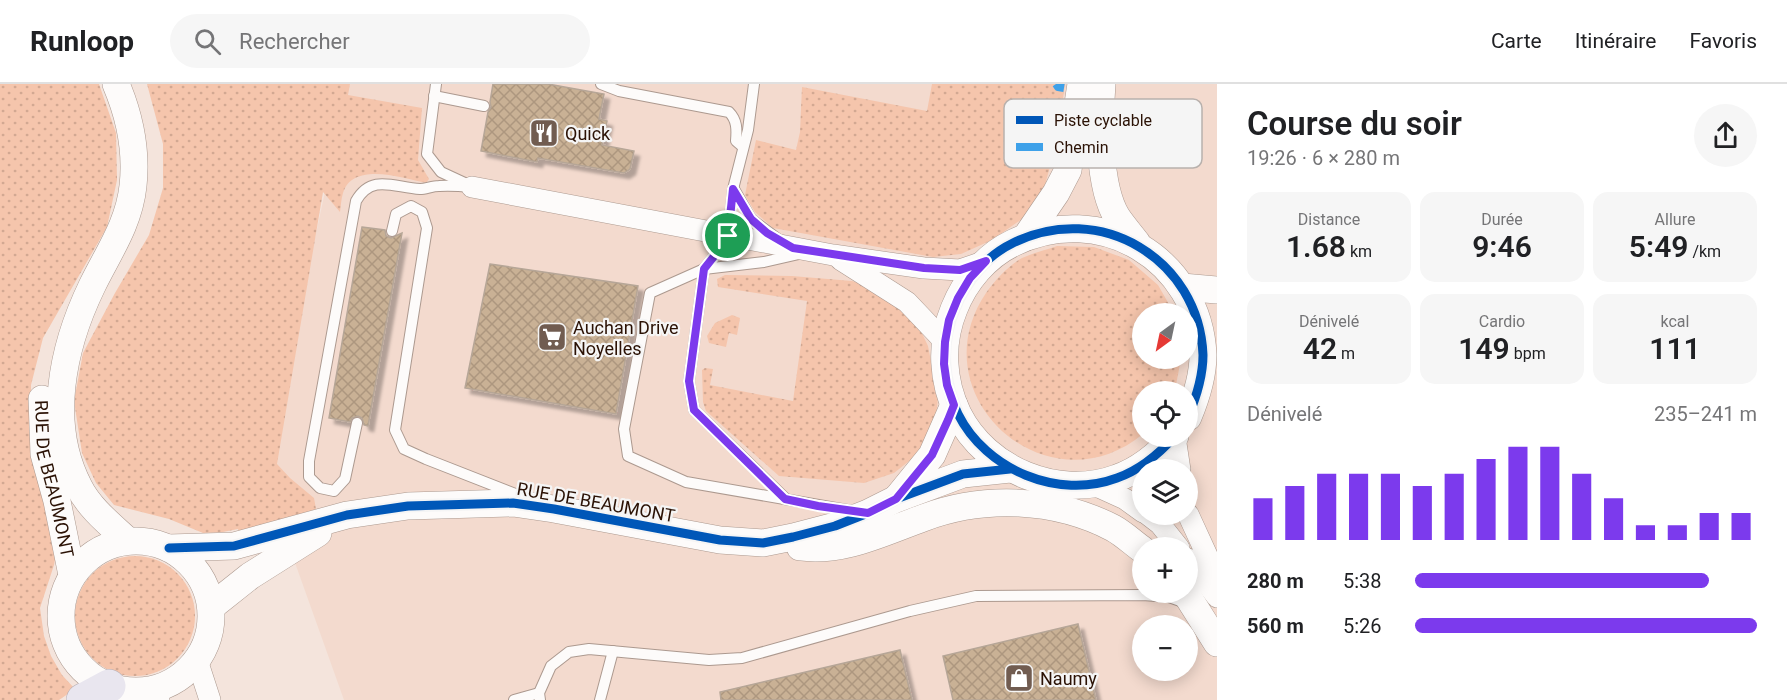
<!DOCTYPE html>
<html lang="fr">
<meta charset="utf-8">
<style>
:root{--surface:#fff;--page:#f6f6f6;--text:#202124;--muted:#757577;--line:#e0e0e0;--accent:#7c3aed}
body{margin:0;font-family:Roboto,sans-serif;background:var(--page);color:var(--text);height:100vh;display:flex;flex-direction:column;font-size:22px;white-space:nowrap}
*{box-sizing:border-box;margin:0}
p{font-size:20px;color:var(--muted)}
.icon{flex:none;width:33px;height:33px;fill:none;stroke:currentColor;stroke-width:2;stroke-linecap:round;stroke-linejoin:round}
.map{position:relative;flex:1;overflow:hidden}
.drawer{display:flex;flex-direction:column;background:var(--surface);width:570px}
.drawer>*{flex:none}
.needle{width:39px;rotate:213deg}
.buttons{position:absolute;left:1132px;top:219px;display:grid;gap:12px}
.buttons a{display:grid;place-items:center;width:66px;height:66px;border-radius:50%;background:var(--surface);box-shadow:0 3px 15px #0003;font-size:30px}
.pin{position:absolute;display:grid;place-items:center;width:51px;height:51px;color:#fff;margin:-26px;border:3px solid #fff;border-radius:50%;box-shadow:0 2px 6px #0007}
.round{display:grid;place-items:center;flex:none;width:63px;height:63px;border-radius:32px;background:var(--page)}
.headline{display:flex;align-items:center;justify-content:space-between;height:102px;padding:0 30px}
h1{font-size:33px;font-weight:600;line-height:45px}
.figures{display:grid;grid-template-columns:repeat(3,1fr);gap:9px;height:102px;padding:6px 30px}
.figures div{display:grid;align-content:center;border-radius:15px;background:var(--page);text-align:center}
.figures b{font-size:30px;font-weight:600}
.figures small{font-size:16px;font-weight:400}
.figures p{font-size:16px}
.chart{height:168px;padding:12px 30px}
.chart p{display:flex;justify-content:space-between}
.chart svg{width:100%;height:108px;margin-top:6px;stroke:var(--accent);stroke-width:6}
ul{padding:0 30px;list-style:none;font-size:20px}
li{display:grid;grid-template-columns:96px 72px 1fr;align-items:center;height:45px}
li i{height:15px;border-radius:8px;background:var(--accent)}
header{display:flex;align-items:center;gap:36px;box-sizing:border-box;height:84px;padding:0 30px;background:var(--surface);border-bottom:2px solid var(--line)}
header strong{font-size:28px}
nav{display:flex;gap:33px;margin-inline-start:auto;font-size:21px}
.search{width:420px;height:54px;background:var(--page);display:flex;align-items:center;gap:15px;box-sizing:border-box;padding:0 21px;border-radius:33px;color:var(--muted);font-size:22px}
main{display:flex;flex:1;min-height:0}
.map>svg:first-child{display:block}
.built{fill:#f3dace;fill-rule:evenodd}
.grass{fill:url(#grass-dots)}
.building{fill:url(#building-cross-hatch);stroke:#b6a697;stroke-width:1.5;filter:url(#shadow)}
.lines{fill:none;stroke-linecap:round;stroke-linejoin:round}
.service-casing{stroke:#ac998f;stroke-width:12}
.minor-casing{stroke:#ac998f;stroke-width:22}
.tertiary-casing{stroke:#ac998f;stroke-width:28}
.motorway-casing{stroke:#b8afb4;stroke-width:34}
.service{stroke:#fdfbfa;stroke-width:10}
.minor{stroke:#fdfbfa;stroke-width:21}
.tertiary{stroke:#fdfbfa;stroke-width:27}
.motorway{stroke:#e9e6ef;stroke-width:33}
.quiet{stroke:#3ea1e9;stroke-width:8;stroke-dasharray:15 8;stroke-linecap:butt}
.cycleway-casing{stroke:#f5f5f5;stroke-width:13}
.cycleway{stroke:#0057b8;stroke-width:9}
.route-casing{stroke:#fff;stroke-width:12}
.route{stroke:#7c3aed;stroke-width:8}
.labels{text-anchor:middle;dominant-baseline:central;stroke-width:4.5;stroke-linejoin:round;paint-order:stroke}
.poi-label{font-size:18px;fill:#2b1205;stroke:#f5f5f5;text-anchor:start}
.street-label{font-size:18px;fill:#2b1205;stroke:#f5f5f5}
.key{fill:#f5f5f5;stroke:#b8b1ad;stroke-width:1.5}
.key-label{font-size:16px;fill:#2b1205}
</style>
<header>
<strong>Runloop</strong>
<div class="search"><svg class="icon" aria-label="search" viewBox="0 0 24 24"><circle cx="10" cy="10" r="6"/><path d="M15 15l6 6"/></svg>Rechercher</div>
<nav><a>Carte</a><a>Itinéraire</a><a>Favoris</a></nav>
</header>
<main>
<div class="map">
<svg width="1217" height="616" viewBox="0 0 1217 616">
<defs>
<pattern id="grass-dots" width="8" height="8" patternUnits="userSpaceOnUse" patternTransform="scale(1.5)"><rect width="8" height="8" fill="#f5c5ac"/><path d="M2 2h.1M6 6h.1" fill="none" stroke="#d2a892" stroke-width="1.8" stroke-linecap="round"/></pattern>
<pattern id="building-cross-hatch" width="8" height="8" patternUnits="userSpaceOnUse" patternTransform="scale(1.5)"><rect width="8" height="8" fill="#c9b195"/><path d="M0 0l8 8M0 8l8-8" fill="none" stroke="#ad977f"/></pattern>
<filter id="shadow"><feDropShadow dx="5.5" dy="5.5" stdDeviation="1.5" flood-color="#0004"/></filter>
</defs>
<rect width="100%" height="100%" fill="#f4e4dc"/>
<path class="built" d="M 344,0 L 1217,0 L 1217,616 L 344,616 L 264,392 L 335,61 ZM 1143,230 L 1188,230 L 1188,274 L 1143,274 ZM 1143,308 L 1188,308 L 1188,352 L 1143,352 ZM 1143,386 L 1188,386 L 1188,430 L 1143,430 ZM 1143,464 L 1188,464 L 1188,508 L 1143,508 ZM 1143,542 L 1188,542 L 1188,586 L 1143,586 Z"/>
<g class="grass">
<polygon points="0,0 99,0 116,49 117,96 107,143 43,254 31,301 31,350 58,461 54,481 40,524 44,552 51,572 62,591 75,605 59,616 0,616"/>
<path d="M 147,0 L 350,0 L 348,11 L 422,24 L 418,76 L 429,95 L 426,99 C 403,94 353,77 343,109 C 341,115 341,122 340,128 L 323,108 L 277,380 L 290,394 L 314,414 L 316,425 L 240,453 L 238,445 L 223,448 L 203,449 L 169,435 L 114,421 L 96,399 L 82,369 L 74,317 L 83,269 L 115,209 L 149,151 L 163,104 L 163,60 Z"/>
<polygon points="932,0 1065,0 1057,57 1045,101 1022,135 992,156 961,170 933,173 773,144 755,128 745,111 756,56 796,66 800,48 802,3 927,27"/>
<path d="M 1057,162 L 1094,163 L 1129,176 L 1158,201 L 1174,229 L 1143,230 L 1143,274 L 1181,275 L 1175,306 L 1143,308 L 1143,350 C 1047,429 917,311 986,209 C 995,196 1008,182 1022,174 C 1033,169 1046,166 1057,162 Z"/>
<polygon points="725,191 792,192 852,197 868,202 906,228 919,243 928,262 938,313 936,334 929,355 913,374 894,389 864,399 779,392 706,327 703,318 702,286 705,284 713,285 710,301 793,317 807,217 718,203 717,195"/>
<polygon points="732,231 740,234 737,251 729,249 726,263 709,259 707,252 715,239"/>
<circle cx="135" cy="532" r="60"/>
</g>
<g class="building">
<polygon points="493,0 548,0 604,10 599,35 607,37 602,61 634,67 630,85 624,89 538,74 537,78 481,67 488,28 491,23 490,18"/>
<polygon points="362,143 385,146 386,152 391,154 402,149 368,342 364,341 362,334 358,332 352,334 350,338 329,334"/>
<polygon points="490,180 638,202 616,330 465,304"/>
<polygon points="1078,540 1096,616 953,616 943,572"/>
<polygon points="900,566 912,616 721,616 720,608"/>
</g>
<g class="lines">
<g class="service-casing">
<g id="service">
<polyline points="436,0 427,70 441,88 469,101"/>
<path d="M 601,0 L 619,7 L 729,28 C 737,36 737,45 736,57 L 743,63"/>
<polyline points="754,0 748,46 733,105 728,152 723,161 704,185 689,297 694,326 785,414"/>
<polyline points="434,12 484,22"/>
<polyline points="734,105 751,135 778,155"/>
<polyline points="392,147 396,130 411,122 422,128 427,144 395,346 404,365 426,375 518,411"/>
<polyline points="799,170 764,178 704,185 650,209 624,345 628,372 686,398 853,427"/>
<path d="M 357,339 L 345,395 L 334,407 L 320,404 L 309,393 L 309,377 L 356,117 C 372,89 395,104 420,105 C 426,105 432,102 439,102 C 450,101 461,102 472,103"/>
<polyline points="514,616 539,609"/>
<polyline points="540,616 539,609 551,582 569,568 589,565 709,576 742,574 910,527 976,512 1143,511 1169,513 1186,519"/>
<polyline points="600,616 613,567"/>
</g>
</g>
<g class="minor-casing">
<g id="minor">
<polyline points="472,103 833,171 924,184 960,186 986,177"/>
<polyline points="841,176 907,218 945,258"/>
<polyline points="1175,353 1180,386"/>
<polyline points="1092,400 1125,415 1143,428"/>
<polyline points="1147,430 1160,440 1179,464"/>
<polyline points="1188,430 1217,493"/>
<polyline points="1188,475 1217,513"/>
<polyline points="197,576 210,616"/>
<polyline points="148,606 159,616"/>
</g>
</g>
<g class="tertiary-casing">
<g id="tertiary">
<path d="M 116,0 C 130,33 137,66 133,102 C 129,140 108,169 92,202 C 62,264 46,340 79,403 C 90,425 111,441 128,457"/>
<path d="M 1102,0 C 1099,36 1098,102 1117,133 C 1123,142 1131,151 1137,159"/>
<polyline points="1026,153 1056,109 1068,86 1081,0"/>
<polyline points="1182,203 1217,206"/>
<path id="s1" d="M 42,315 L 44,370 L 57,417 L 72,491"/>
<path d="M 1175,352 C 1158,371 1140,386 1117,394 C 1058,416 986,386 958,330 C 942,297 940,259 954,225 C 965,197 986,172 1013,159 C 1100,116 1199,175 1203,271 C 1203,292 1196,314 1188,333"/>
<polyline points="897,414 932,371 954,321"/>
<circle cx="136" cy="532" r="75"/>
<path d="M 800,463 C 843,469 884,448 923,434 C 984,411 1055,414 1113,444 C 1124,450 1133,459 1143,466"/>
<polyline points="169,464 234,462 347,431 408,422 513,419 554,425 720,456 763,459 793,453 835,442 868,429 896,415 963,390 1010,385"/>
<polyline points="1185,508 1217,559"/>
<polyline points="211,523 250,492 318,449"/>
</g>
</g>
<g class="motorway-casing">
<polyline id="motorway" points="83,616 109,602"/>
</g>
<use href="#service" class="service"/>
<use href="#minor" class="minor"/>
<use href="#tertiary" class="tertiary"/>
<use href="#motorway" class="motorway"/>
<polyline class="quiet" points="1056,0 1058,3 1064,4"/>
<g class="cycleway-casing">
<g id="cycleway">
<path d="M 1175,352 C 1158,371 1140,386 1117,394 C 1058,416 986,386 958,330 C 942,297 940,259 954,225 C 965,197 986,172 1013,159 C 1100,116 1199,175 1203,271 C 1203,292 1196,314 1188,333"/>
<polyline points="169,464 234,462 347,431 408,422 513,419 554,425 720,456 763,459 793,453 835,442 868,429 896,415 963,390 1010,385"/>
</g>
</g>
<use href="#cycleway" class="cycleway"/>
</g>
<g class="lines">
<g class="route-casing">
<polygon id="route" points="733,105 751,135 767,149 793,164 924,184 960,186 986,177 970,194 958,214 949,236 945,258 944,280 947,301 954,321 948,336 932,371 896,415 868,429 818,422 785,415 694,326 689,297 704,185 723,161 728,152"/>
</g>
<use href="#route" class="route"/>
</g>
<defs>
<g id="restaurant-square" transform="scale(1.5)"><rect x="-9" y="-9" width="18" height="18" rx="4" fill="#715c50" stroke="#f5f5f5"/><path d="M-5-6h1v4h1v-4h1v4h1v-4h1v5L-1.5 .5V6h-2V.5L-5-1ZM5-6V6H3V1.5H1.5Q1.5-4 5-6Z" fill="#fff"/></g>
<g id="supermarket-square" transform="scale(1.5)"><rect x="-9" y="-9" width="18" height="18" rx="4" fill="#715c50" stroke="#f5f5f5"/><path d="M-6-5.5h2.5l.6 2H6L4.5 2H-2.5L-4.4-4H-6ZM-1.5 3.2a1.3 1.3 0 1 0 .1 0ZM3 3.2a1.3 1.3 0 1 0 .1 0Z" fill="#fff"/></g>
<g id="shop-square" transform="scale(1.5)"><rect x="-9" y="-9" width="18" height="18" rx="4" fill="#715c50" stroke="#f5f5f5"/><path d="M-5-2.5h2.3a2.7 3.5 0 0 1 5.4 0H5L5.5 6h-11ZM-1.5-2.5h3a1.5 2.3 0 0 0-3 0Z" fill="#fff"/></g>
</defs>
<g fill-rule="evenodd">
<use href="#restaurant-square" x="544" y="49"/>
<use href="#supermarket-square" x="552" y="253"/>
<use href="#shop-square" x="1019" y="594"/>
</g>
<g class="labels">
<g class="poi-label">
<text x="565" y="49">Quick</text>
<text x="573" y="243">Auchan Drive<tspan x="573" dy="21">Noyelles</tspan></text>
<text x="1040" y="594">Naumy</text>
</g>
<g class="street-label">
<text stroke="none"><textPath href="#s1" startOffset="81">RUE DE BEAUMONT</textPath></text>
<text transform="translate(596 418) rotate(10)">RUE DE BEAUMONT</text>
</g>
</g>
<rect x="1004" y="15" width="198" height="69" rx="9" class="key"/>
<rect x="1016" y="32" width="27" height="8" fill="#0057b8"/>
<rect x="1016" y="59" width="27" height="8" fill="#3ea1e9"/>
<g class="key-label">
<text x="1054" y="42">Piste cyclable</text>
<text x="1054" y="69">Chemin</text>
</g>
</svg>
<div class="buttons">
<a><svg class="needle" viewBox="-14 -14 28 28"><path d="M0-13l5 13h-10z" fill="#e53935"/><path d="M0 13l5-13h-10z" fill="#757577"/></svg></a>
<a><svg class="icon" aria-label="locate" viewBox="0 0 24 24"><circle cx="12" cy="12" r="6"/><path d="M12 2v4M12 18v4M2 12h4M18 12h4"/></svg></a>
<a><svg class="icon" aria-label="layers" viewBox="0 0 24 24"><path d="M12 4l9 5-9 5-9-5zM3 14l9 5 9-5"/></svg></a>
<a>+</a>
<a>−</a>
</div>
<div class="pin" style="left:728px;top:152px;background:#1e9e55"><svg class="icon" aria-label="arrive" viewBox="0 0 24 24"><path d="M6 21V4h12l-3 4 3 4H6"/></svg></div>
</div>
<section class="drawer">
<div class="headline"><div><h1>Course du soir</h1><p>19:26 · 6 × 280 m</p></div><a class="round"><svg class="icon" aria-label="share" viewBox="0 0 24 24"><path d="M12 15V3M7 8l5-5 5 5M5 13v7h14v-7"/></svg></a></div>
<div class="figures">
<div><p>Distance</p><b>1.68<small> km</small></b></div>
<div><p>Durée</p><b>9:46</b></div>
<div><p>Allure</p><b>5:49<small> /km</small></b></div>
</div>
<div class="figures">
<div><p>Dénivelé</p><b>42<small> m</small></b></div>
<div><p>Cardio</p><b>149<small> bpm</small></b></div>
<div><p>kcal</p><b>111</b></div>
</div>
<div class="chart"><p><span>Dénivelé</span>235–241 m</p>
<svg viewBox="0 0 160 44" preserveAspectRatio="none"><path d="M5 44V27M15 44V22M25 44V17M35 44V17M45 44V17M55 44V22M65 44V17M75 44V11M85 44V6M95 44V6M105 44V17M115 44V27M125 44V38M135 44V38M145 44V33M155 44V33"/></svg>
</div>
<ul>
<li><b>280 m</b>5:38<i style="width:86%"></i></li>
<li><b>560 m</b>5:26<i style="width:100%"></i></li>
</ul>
</section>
</main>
